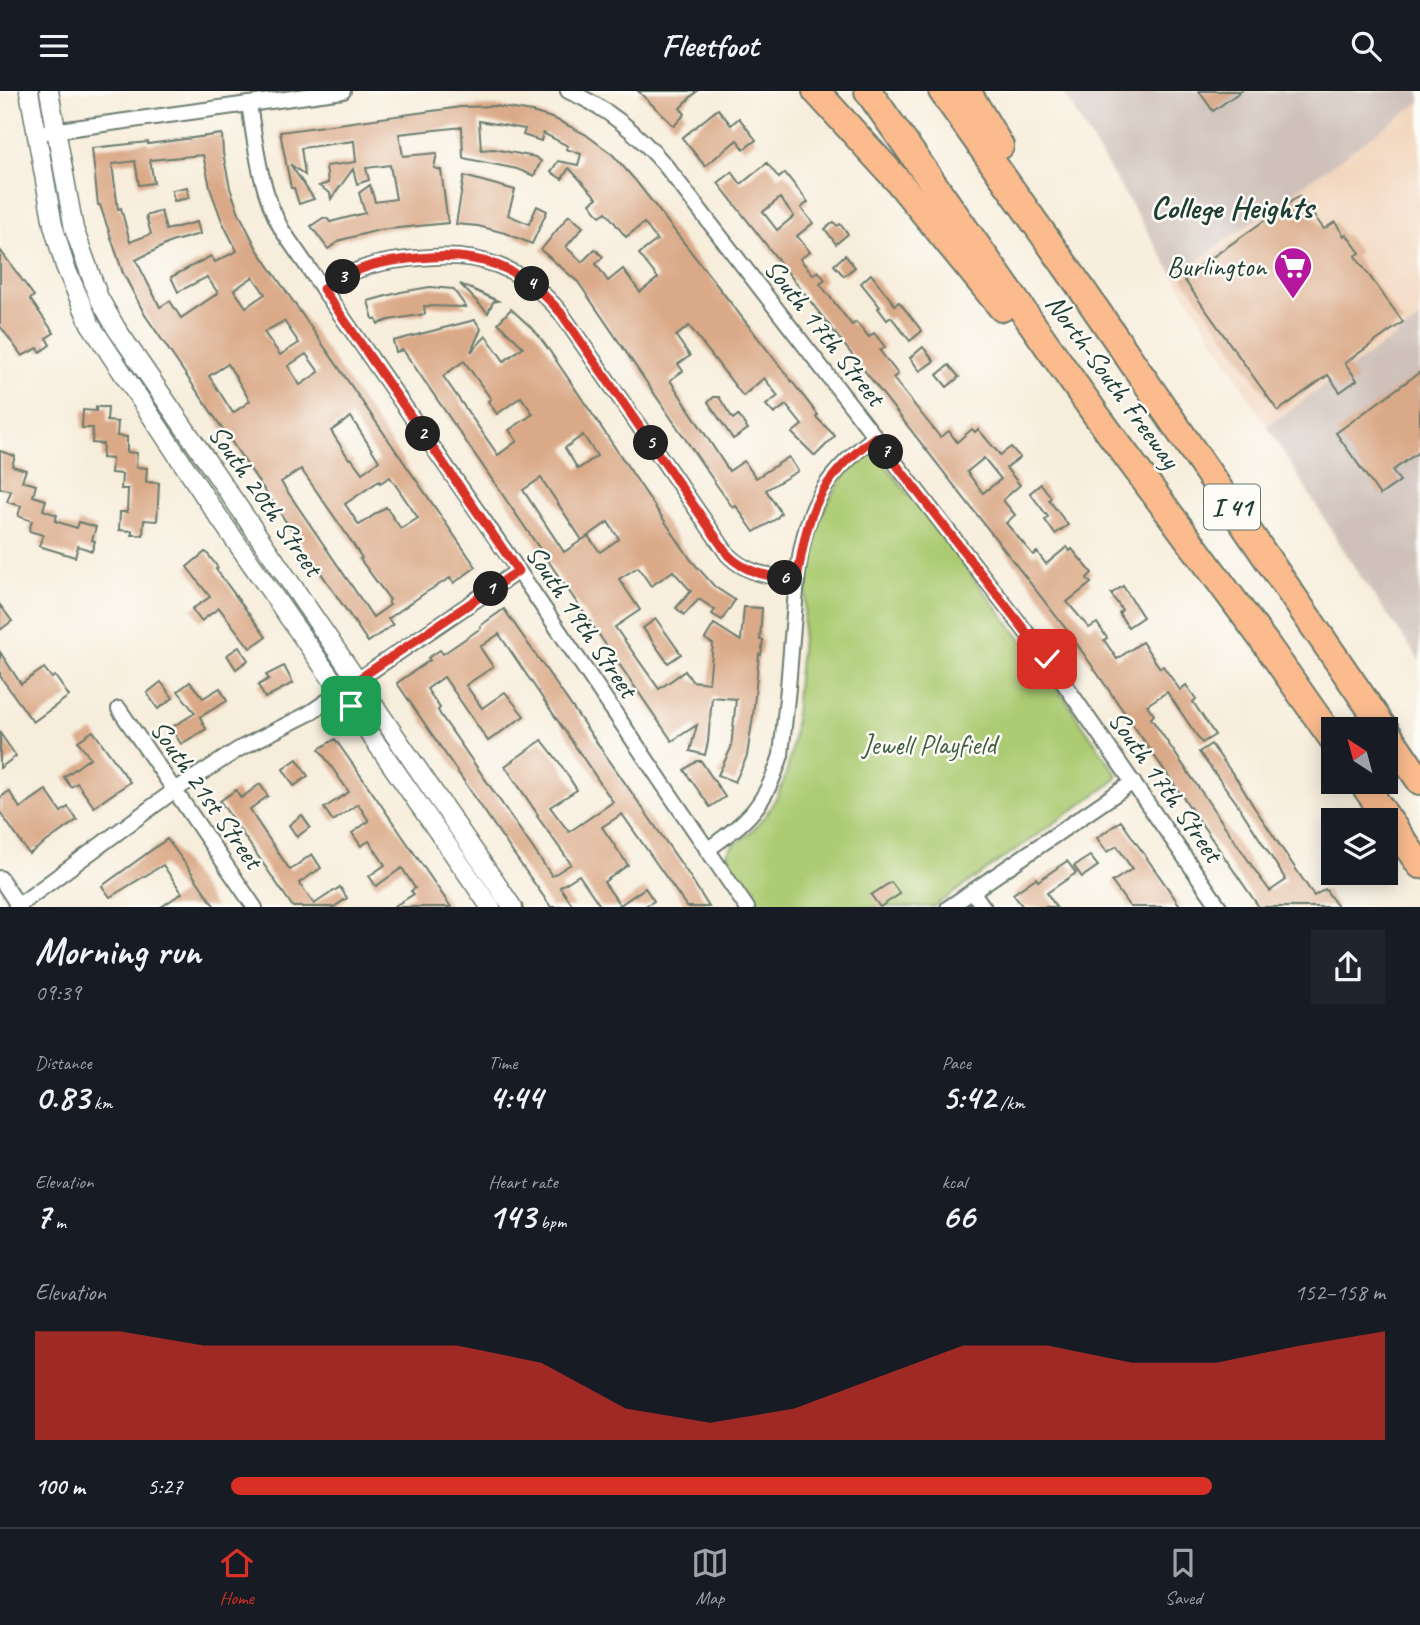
<!DOCTYPE html>
<meta charset="utf-8">
<style>
:root{--surface:#171b24;--page:#20242c;--text:#f1f3f6;--muted:#9ea1a6;--line:#363941;--accent:#d93025}
body{margin:0;font-family:Caveat,sans-serif;background:var(--page);color:var(--text);height:100vh;display:flex;flex-direction:column;font-size:26px;white-space:nowrap}
*{box-sizing:border-box;margin:0}
p{font-size:23px;color:var(--muted)}
.icon{flex:none;width:38px;height:38px;fill:none;stroke:currentColor;stroke-width:2;stroke-linecap:round;stroke-linejoin:round}
.map{position:relative;height:816px;overflow:hidden}
.drawer{display:flex;flex-direction:column;background:var(--surface);flex:1}
.drawer>*{flex:none}
.needle{width:46px;rotate:324deg}
.tools{position:absolute;left:1321px;top:626px;display:grid;gap:14px}
.tools a{display:grid;place-items:center;width:77px;height:77px;border-radius:0px;background:var(--surface);box-shadow:0 4px 18px #0003;font-size:35px}
.pin{position:absolute;display:grid;place-items:center;width:60px;height:60px;color:#fff;margin:-30px;border-radius:14px;box-shadow:0 4px 10px #0006}
.km{position:absolute;width:35px;height:35px;margin:-18px;border-radius:50%;background:#222;color:#fff;font-size:19px;line-height:35px;text-align:center}
.round{display:grid;place-items:center;flex:none;width:74px;height:74px;border-radius:0px;background:var(--page)}
.head{display:flex;align-items:center;justify-content:space-between;height:119px;padding:0 35px}
h1{font-size:38px;font-weight:600;line-height:52px}
.metrics{display:grid;grid-template-columns:repeat(3,1fr);gap:10px;height:119px;padding:7px 35px}
.metrics div{display:grid;align-content:center}
.metrics b{font-size:35px;font-weight:600}
.metrics small{font-size:19px;font-weight:400}
.metrics p{font-size:19px}
.chart{height:196px;padding:14px 35px}
.chart p{display:flex;justify-content:space-between}
.chart svg{width:100%;height:126px;margin-top:7px;fill:var(--accent);opacity:.7}
ul{padding:0 35px;list-style:none;font-size:23px}
li{display:grid;grid-template-columns:112px 84px 1fr;align-items:center;height:52px}
li i{height:18px;border-radius:9px;background:var(--accent)}
header{display:flex;justify-content:space-between;align-items:center;height:91px;padding:0 35px;background:var(--surface);font-size:32px;font-weight:600}
.tabs{display:flex;justify-content:space-around;align-items:center;height:98px;border-top:2px solid var(--line);background:var(--surface);font-size:19px;color:var(--muted)}
.tabs a{display:grid;justify-items:center;gap:4px}
.tabs .active{color:var(--accent)}
.map>svg:first-child{display:block}
.built{fill:#f2d5bd}
.industrial{fill:#cfc1ba}
.green{fill:#accb72;stroke:#668453;stroke-width:2}
.building{fill:#daa987;fill-rule:evenodd}
.lines{fill:none;stroke-linecap:round;stroke-linejoin:round}
.minor-casing{stroke:#6b7b6e;stroke-width:18}
.tertiary-casing{stroke:#6b7b6e;stroke-width:21}
.motorway-casing{stroke:#6b7b6e;stroke-width:30}
.minor{stroke:#fff;stroke-width:14}
.tertiary{stroke:#fff;stroke-width:18}
.motorway{stroke:#fbbb8d;stroke-width:26}
.route-casing{stroke:#fff;stroke-width:14}
.route{stroke:#d93025;stroke-width:9}
.labels{text-anchor:middle;dominant-baseline:central;stroke-width:5;stroke-linejoin:round;paint-order:stroke}
.shield{fill:#fdfcf7;stroke:#62766e;stroke-width:2}
.shield-label{font-size:26px;font-weight:bold;fill:#1f3d34}
.poi-label{font-size:28px;fill:#1f3d34;stroke:#fdfcf7;text-anchor:end}
.street-label{font-size:28px;fill:#1f3d34;stroke:#fdfcf7}
.park-label{font-size:28px;fill:#426044;stroke:#fdfcf7}
.quarter-label{font-size:32px;font-weight:bold;fill:#1f3d34;stroke:#fdfcf7}
</style>
<header><svg class="icon" aria-label="menu" viewBox="0 0 24 24"><path d="M4 6h16M4 12h16M4 18h16"/></svg>Fleetfoot<svg class="icon" aria-label="search" viewBox="0 0 24 24"><circle cx="10" cy="10" r="6"/><path d="M15 15l6 6"/></svg></header>
<div class="map">
<svg width="1420" height="817" viewBox="0 0 1420 817">
<rect width="100%" height="100%" fill="#fdfcf7"/>
<filter id="ink" filterUnits="userSpaceOnUse"><feTurbulence type="fractalNoise" baseFrequency=".0143" numOctaves="2"/><feDisplacementMap in="SourceGraphic" scale="14" xChannelSelector="R" yChannelSelector="G"/><feConvolveMatrix kernelMatrix="1 2 1 2 8 2 1 2 1" color-interpolation-filters="sRGB"/></filter>
<filter id="wash" filterUnits="userSpaceOnUse"><feTurbulence type="fractalNoise" baseFrequency=".00686" numOctaves="4" result="noise"/><feDisplacementMap in="SourceGraphic" scale="28" xChannelSelector="R" yChannelSelector="G"/><feGaussianBlur stdDeviation="1.57" result="paint"/><feColorMatrix in="noise" values="0 0 0 0 0 0 0 0 0 0 0 0 0 0 0 0 0 1.4 0 .05"/><feComposite in="paint" operator="in"/></filter>
<g filter="url(#wash)">
<rect width="100%" height="100%" fill="#f7eddb"/>
<polygon class="built" points="1420,11 1420,228 1267,335 1175,186"/>
<g class="industrial">
<polygon points="1062,0 1420,0 1420,11 1175,186"/>
<polygon points="1420,228 1420,570 1358,482 1267,335"/>
</g>
<path class="green" d="M 877,363 L 1042,575 L 1118,685 L 1112,692 L 933,816 L 760,816 L 727,768 C 726,756 737,752 746,745 C 764,730 779,706 786,683 C 794,656 795,626 797,598 C 802,549 806,499 812,449 C 820,424 846,365 877,363 Z"/>
<g id="blocks">
<g class="building">
<polygon points="638,0 697,0 680,17 685,23 674,35"/>
<polygon points="1199,0 1241,0 1213,20"/>
<polygon points="495,15 532,21 555,28 585,43 613,64 635,89 818,324 816,326 835,345 815,365 792,342 802,334 786,314 774,323 766,314 778,305 764,287 743,305 689,235 676,245 690,265 678,273 683,280 670,289 729,380 744,370 756,387 789,366 798,380 766,399 781,422 776,428 754,441 736,415 733,417 716,393 578,191 541,159 569,124 583,136 566,156 582,171 595,158 603,166 596,173 608,190 623,178 640,201 658,187 639,163 657,149 644,132 626,146 606,121 600,125 590,112 597,107 569,77 562,88 551,81 558,70 578,74 581,63 566,58 568,55 543,42 541,50 523,44 525,38 479,30 481,59 494,58 535,66 541,70 534,85 517,78 463,67 462,36 399,43 403,65 437,62 434,77 441,79 448,132 379,139 341,149 328,158 311,135 323,127 327,127 330,131 365,122 359,102 370,94 375,111 396,108 390,74 366,77 369,89 357,93 353,78 331,108 330,102 319,95 328,92 326,75 356,71 354,50 301,57 305,84 290,73 314,108 299,113 294,97 291,97 280,41 461,16"/>
<polygon points="718,18 731,34 739,27 756,49 744,58 737,49 705,75 682,47"/>
<path d="M 222,43 L 223,62 L 230,97 L 239,122 L 257,158 L 476,476 L 454,492 L 450,487 L 425,502 L 388,528 L 393,534 L 368,551 L 145,224 L 123,182 L 100,114 L 98,114 L 92,57 L 148,51 L 148,53 ZM 203,64 L 211,100 L 222,130 L 237,160 L 215,171 L 211,165 L 171,186 L 178,201 L 207,186 L 218,202 L 181,227 L 170,210 L 160,216 L 136,169 L 171,151 L 200,143 L 197,131 L 166,139 L 161,120 L 146,125 L 151,143 L 130,151 L 121,117 L 118,118 L 112,73 L 135,70 L 139,94 L 154,92 L 150,69 ZM 253,186 L 265,203 L 246,216 L 234,199 ZM 284,230 L 299,252 L 280,264 L 264,241 ZM 306,263 L 319,281 L 300,294 L 288,275 ZM 228,273 L 250,310 L 233,322 L 209,285 ZM 351,326 L 379,370 L 362,382 L 351,367 L 349,368 L 331,340 ZM 301,378 L 347,444 L 362,467 L 360,468 L 390,509 L 388,511 L 390,514 L 373,526 L 281,391 ZM 390,386 L 418,427 L 401,438 L 386,416 L 359,434 L 345,413 L 379,390 L 380,392 Z"/>
<path d="M 767,72 L 779,87 L 785,82 L 808,111 L 801,117 L 813,132 L 797,145 L 810,161 L 800,168 L 813,184 L 818,180 L 825,189 L 820,193 L 852,234 L 856,231 L 869,246 L 874,242 L 885,256 L 880,260 L 898,283 L 893,287 L 940,346 L 949,340 L 957,351 L 972,338 L 975,341 L 978,338 L 1000,364 L 1011,356 L 1020,366 L 1006,377 L 1020,394 L 1003,409 L 1015,424 L 1006,432 L 1033,464 L 1037,461 L 1046,473 L 1067,456 L 1070,460 L 1072,458 L 1092,482 L 1087,487 L 1091,492 L 1067,511 L 1089,537 L 1097,532 L 1107,547 L 1104,549 L 1117,568 L 1142,551 L 1160,577 L 1163,575 L 1180,599 L 1186,594 L 1196,608 L 1193,611 L 1215,644 L 1202,652 L 1167,601 L 1147,614 L 1154,624 L 1151,627 L 1261,788 L 1270,800 L 1286,789 L 1236,711 L 1199,661 L 1211,653 L 1238,690 L 1254,716 L 1314,805 L 1325,798 L 1338,816 L 1259,816 L 1070,543 L 718,92 L 732,81 L 741,93 ZM 780,107 L 794,125 L 777,139 L 763,121 ZM 984,367 L 1001,388 L 983,402 L 967,381 Z"/>
<polygon points="464,85 515,99 508,124 529,133 537,115 547,120 532,153 505,142 478,135 456,133"/>
<polygon points="187,96 189,107 174,110 172,99"/>
<polygon points="1299,105 1324,138 1335,131 1344,145 1346,143 1360,162 1355,165 1403,231 1345,272 1357,289 1340,301 1328,284 1278,320 1183,187"/>
<polygon points="834,131 837,135 840,133 848,143 836,153 825,138"/>
<polygon points="0,159 34,205 30,208 54,242 46,247 50,254 40,261 38,257 22,265 0,235"/>
<polygon points="845,164 855,176 844,185 834,174"/>
<polygon points="871,183 895,214 899,211 922,240 910,250 891,226 887,229 878,217 880,216 861,192"/>
<polygon points="460,193 476,200 498,210 493,211 488,222"/>
<polygon points="430,196 453,198 466,216 424,215 425,223 389,229 378,233 376,228 373,228 368,210 401,201"/>
<path d="M 511,218 L 535,240 L 549,259 L 691,469 L 715,496 L 735,509 L 722,529 L 712,523 L 715,519 L 699,508 L 684,524 L 676,517 L 691,500 L 673,480 L 651,495 L 638,476 L 619,488 L 640,519 L 615,536 L 659,598 L 685,580 L 692,590 L 709,592 L 713,553 L 705,548 L 714,533 L 741,550 L 744,516 L 762,517 L 760,549 L 763,549 L 761,564 L 759,563 L 753,625 L 747,665 L 735,691 L 718,684 L 731,657 L 736,608 L 712,606 L 708,651 L 705,664 L 690,660 L 697,634 L 672,650 L 403,259 L 396,261 L 393,250 L 475,229 L 481,238 L 471,261 L 486,245 L 504,270 L 523,256 L 498,232 ZM 464,270 L 491,308 L 488,310 L 497,323 L 521,306 L 533,323 L 509,339 L 517,350 L 498,364 L 443,285 ZM 583,344 L 597,365 L 578,378 L 565,357 ZM 541,387 L 582,449 L 608,431 L 619,448 L 600,461 L 588,445 L 564,461 L 523,399 Z"/>
<polygon points="923,256 934,270 920,280 910,267"/>
<polygon points="949,274 959,286 947,296 937,284"/>
<polygon points="1420,281 1420,360 1392,380 1400,390 1380,404 1336,342"/>
<polygon points="714,306 719,306 733,328 738,324 748,338 733,348 708,311"/>
<polygon points="96,316 108,316 107,330 118,331 117,345 127,346 127,361 137,362 136,376 147,377 146,391 159,392 157,430 144,429 143,444 132,444 132,440 119,439 120,421 127,421 128,398 121,398 122,383 111,382 112,368 102,367 103,353 92,352 93,337 82,337 83,319 96,320"/>
<polygon points="0,360 15,365 12,375 26,379 22,390 36,394 33,405 46,409 43,419 57,424 55,430 77,437 79,431 96,436 92,449 95,450 92,460 78,455 75,466 39,455 43,444 29,440 32,430 18,425 21,415 7,411 11,400 0,397"/>
<polygon points="1041,393 1051,406 1049,409 1068,434 1055,443 1045,429 1048,426 1030,402"/>
<polygon points="205,461 207,462 218,477 216,478 266,546 250,557 219,517 201,530 192,518 210,506 187,476"/>
<polygon points="1123,495 1143,526 1128,536 1119,522 1122,519 1111,503"/>
<polygon points="0,514 12,530 0,539"/>
<path d="M 504,518 L 689,784 L 709,816 L 687,816 L 622,723 L 602,736 L 628,774 L 604,791 L 620,814 L 645,797 L 654,810 L 644,816 L 601,816 L 579,784 L 560,796 L 574,816 L 551,816 L 513,762 L 397,592 L 430,569 L 428,567 L 440,559 L 443,563 L 481,537 L 480,535 ZM 499,543 L 613,711 L 569,741 L 550,716 L 577,699 L 559,671 L 542,649 L 505,675 L 538,724 L 537,725 L 571,773 L 552,785 L 440,623 L 438,619 L 440,617 L 427,598 L 444,586 L 488,650 L 524,625 L 505,601 L 482,617 L 466,594 L 493,576 L 480,556 Z"/>
<polygon points="656,528 681,563 668,572 643,537"/>
<polygon points="239,556 248,569 236,578 227,564"/>
<polygon points="0,561 21,593 44,577 52,587 55,585 69,605 33,631 0,585"/>
<polygon points="284,575 293,592 265,607 258,594 269,588 266,584"/>
<polygon points="161,591 173,607 158,618 147,602"/>
<polygon points="190,591 203,607 220,597 227,610 200,626 206,638 181,653 171,637 195,622 178,600"/>
<polygon points="93,640 130,691 94,716 77,692 71,696 64,686 90,667 78,650"/>
<polygon points="0,642 16,665 0,677"/>
<polygon points="335,648 377,708 451,816 393,816 414,803 411,800 415,797 402,777 376,795 369,785 385,774 369,750 361,755 352,742 369,730 358,713 333,730 324,717 349,701 319,658"/>
<polygon points="297,668 308,685 294,695 283,678"/>
<polygon points="697,670 701,670 725,706 710,716 684,679"/>
<polygon points="260,693 268,705 250,718 255,727 290,779 312,763 321,777 299,792 314,813 340,796 347,807 334,816 293,816 220,710 236,699 241,707"/>
<polygon points="46,699 61,721 68,716 77,729 29,763 0,721 0,707 9,700 20,717"/>
<polygon points="302,724 310,736 297,746 289,734"/>
<polygon points="1121,730 1153,776 1181,816 1130,816 1112,791 1132,778 1117,755 1107,761 1097,747"/>
<polygon points="167,748 187,775 215,816 161,816 182,802 163,774 110,806 102,795"/>
<polygon points="1090,765 1098,775 1082,786 1074,775"/>
<polygon points="1067,770 1076,782 1047,802 1056,816 1023,816 1013,803 1036,787 1038,790"/>
<polygon points="891,791 900,803 880,816 871,804"/>
</g>
</g>
</g>
<g filter="url(#ink)">
<use href="#blocks" fill-opacity="0" stroke="#6b7b6e" stroke-width="2"/>
<g class="lines">
<g class="minor-casing">
<g id="minor">
<path d="M 568,0 C 608,17 637,42 665,74 L 1047,568 L 1220,817"/>
<path d="M 249,13 C 256,57 260,99 282,139 L 509,466 L 747,817"/>
<polyline points="38,42 343,0"/>
<path d="M 323,198 C 358,175 377,171 418,167 C 479,160 521,175 561,222 L 728,464 C 748,484 770,485 797,489"/>
<polyline points="119,618 255,817"/>
<path d="M 707,759 C 749,729 765,715 781,664 C 786,621 790,578 793,535 C 797,491 798,444 820,404 C 832,381 854,362 875,346"/>
<polyline points="0,787 20,817"/>
<polyline points="972,800 984,817"/>
<polyline points="15,817 175,699 239,658 308,623 518,480"/>
<polyline points="948,817 1133,691"/>
</g>
</g>
<g class="tertiary-casing">
<g id="tertiary">
<polyline points="29,0 53,134 65,175 90,233 211,415 491,817"/>
<polyline points="49,0 74,138 99,207 116,237 513,817"/>
</g>
</g>
<g class="motorway-casing">
<g id="motorway">
<polyline points="816,0 898,90 1002,217"/>
<polyline points="868,0 1097,325 1266,553 1334,650"/>
<polyline points="942,0 1079,194 1385,639"/>
<polyline points="967,0 1000,55"/>
<polyline points="1386,640 1420,690"/>
<polyline points="1362,691 1420,774"/>
</g>
</g>
<use href="#minor" class="minor"/>
<use href="#tertiary" class="tertiary"/>
<use href="#motorway" class="motorway"/>
</g>
</g>
<g class="lines" filter="url(#ink)">
<g class="route-casing">
<path id="route" d="M 351,615 L 341,600 L 518,480 L 323,198 C 359,175 377,171 418,167 C 479,160 521,175 561,222 L 728,464 C 748,484 770,485 797,489 C 808,419 817,391 875,346 L 1047,568"/>
</g>
<use href="#route" class="route"/>
</g>
<defs>
<g id="supermarket-pin" transform="scale(2.0125)"><path d="M0 17L-7.5 6A9.5 9.5 0 1 1 7.5 6Z" fill="#b5179e" stroke="#fdfcf7"/><path d="M-6-5.5h2.5l.6 2H6L4.5 2H-2.5L-4.4-4H-6ZM-1.5 3.2a1.3 1.3 0 1 0 .1 0ZM3 3.2a1.3 1.3 0 1 0 .1 0Z" fill="#fff"/></g>
</defs>
<g fill-rule="evenodd">
<use href="#supermarket-pin" x="1293" y="175"/>
</g>
<g class="labels">
<rect class="shield" x="1204" y="393.5" width="56" height="45" rx="5"/>
<g class="shield-label">
<text x="1232" y="416">I 41</text>
</g>
<g class="poi-label">
<text x="1266" y="175">Burlington</text>
</g>
<g class="street-label">
<text transform="translate(825 241) rotate(52)">South 17th Street</text>
<text transform="translate(1113 290) rotate(54)">North-South Freeway</text>
<text transform="translate(266 409) rotate(55)">South 20th Street</text>
<text transform="translate(582 530) rotate(56)">South 19th Street</text>
<text transform="translate(1166 695) rotate(55)">South 17th Street</text>
<text transform="translate(207 703) rotate(55)">South 21st Street</text>
</g>
<g class="park-label">
<text x="929" y="653">Jewell Playfield</text>
</g>
<g class="quarter-label">
<text x="1232" y="116">College Heights</text>
</g>
</g>
</svg>
<div class="tools">
<a><svg class="needle" viewBox="-14 -14 28 28"><path d="M0-13l5 13h-10z" fill="#e53935"/><path d="M0 13l5-13h-10z" fill="#9ea1a6"/></svg></a>
<a><svg class="icon" aria-label="layers" viewBox="0 0 24 24"><path d="M12 4l9 5-9 5-9-5zM3 14l9 5 9-5"/></svg></a>
</div>
<div class="pin" style="left:351px;top:615px;background:#1e9e55"><svg class="icon" aria-label="arrive" viewBox="0 0 24 24"><path d="M6 21V4h12l-3 4 3 4H6"/></svg></div>
<div class="pin" style="left:1047px;top:568px;background:#d93025"><svg class="icon" aria-label="check" viewBox="0 0 24 24"><path d="M5 12l5 5 9-10"/></svg></div>
<b class="km" style="left:491px;top:498px">1</b>
<b class="km" style="left:423px;top:343px">2</b>
<b class="km" style="left:343px;top:186px">3</b>
<b class="km" style="left:532px;top:193px">4</b>
<b class="km" style="left:651px;top:352px">5</b>
<b class="km" style="left:785px;top:487px">6</b>
<b class="km" style="left:886px;top:361px">7</b>
</div>
<section class="drawer">
<div class="head"><div><h1>Morning run</h1><p>09:39</p></div><a class="round"><svg class="icon" aria-label="share" viewBox="0 0 24 24"><path d="M12 15V3M7 8l5-5 5 5M5 13v7h14v-7"/></svg></a></div>
<div class="metrics">
<div><p>Distance</p><b>0.83<small> km</small></b></div>
<div><p>Time</p><b>4:44</b></div>
<div><p>Pace</p><b>5:42<small> /km</small></b></div>
</div>
<div class="metrics">
<div><p>Elevation</p><b>7<small> m</small></b></div>
<div><p>Heart rate</p><b>143<small> bpm</small></b></div>
<div><p>kcal</p><b>66</b></div>
</div>
<div class="chart"><p><span>Elevation</span>152–158 m</p>
<svg viewBox="0 0 160 44" preserveAspectRatio="none"><path d="M0 44V6L10 6L20 11L30 11L40 11L50 11L60 17L70 33L80 38L90 33L100 22L110 11L120 11L130 17L140 17L150 11L160 6V44z"/></svg>
</div>
<ul>
<li><b>100 m</b>5:27<i style="width:85%"></i></li>
</ul>
</section>
<nav class="tabs">
<a class="active"><svg class="icon" aria-label="home" viewBox="0 0 24 24"><path d="M3 11l9-7 9 7M6 9v11h12V9"/></svg>Home</a>
<a><svg class="icon" aria-label="map" viewBox="0 0 24 24"><path d="M3 6l6-2 6 2 6-2v14l-6 2-6-2-6 2zM9 4v14M15 6v14"/></svg>Map</a>
<a><svg class="icon" aria-label="saved" viewBox="0 0 24 24"><path d="M7 4h10v16l-5-4-5 4z"/></svg>Saved</a>
</nav>
